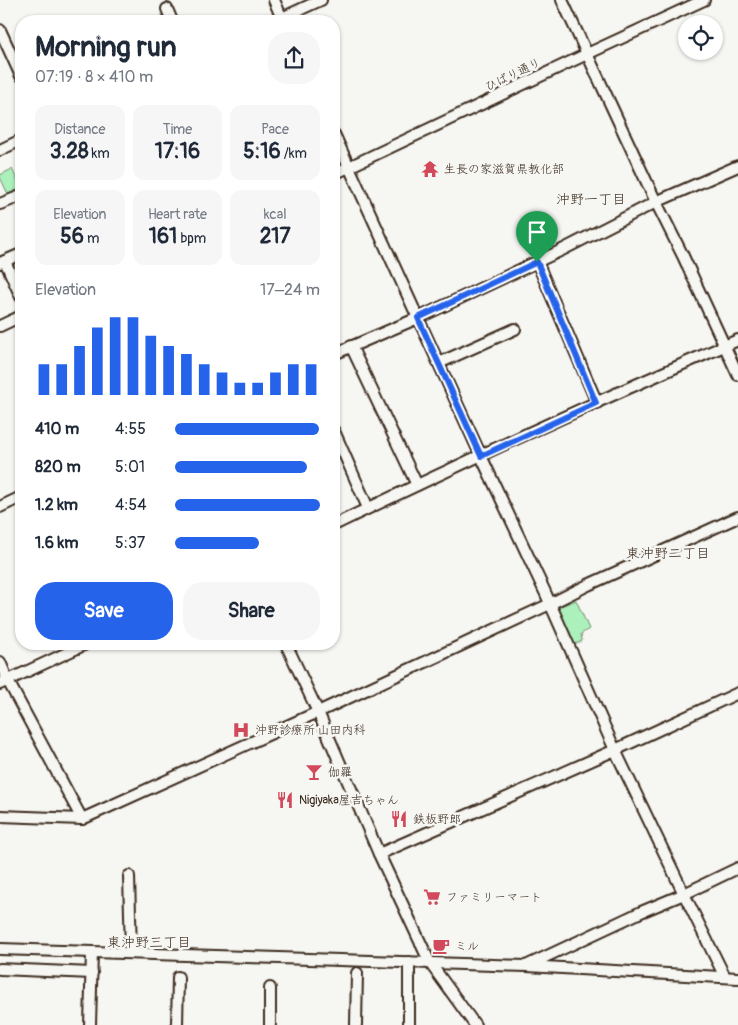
<!DOCTYPE html>
<meta charset="utf-8">
<style>
:root{--surface:#fff;--page:#f6f6f7;--text:#1f2937;--muted:#747a83;--accent:#2563eb}
body{margin:0;font-family:Pangolin,"Klee One",sans-serif;background:var(--page);color:var(--text);height:100vh;display:flex;flex-direction:column;font-size:19px;white-space:nowrap}
*{box-sizing:border-box;margin:0}
p{font-size:16px;color:var(--muted)}
.icon{flex:none;width:28px;height:28px;fill:none;stroke:currentColor;stroke-width:2;stroke-linecap:round;stroke-linejoin:round}
.map{position:relative;flex:1;overflow:hidden}
.panel{position:absolute;left:15px;top:15px;width:325px;height:635px;display:flex;flex-direction:column;background:var(--surface);border-radius:20px;box-shadow:0 1px 4px #0004}
.panel>*{flex:none}
.tools{position:absolute;left:678px;top:15px;display:grid;gap:10px}
.tools a{display:grid;place-items:center;width:45px;height:45px;border-radius:50%;background:var(--surface);box-shadow:0 1px 4px #0004;font-size:25px}
.pin{position:absolute;display:grid;place-items:center;width:42px;height:42px;color:#fff;margin:-51px -21px;border-radius:50% 50% 50% 0;rotate:-45deg;box-shadow:0 0 5px #0007}
.pin .icon{rotate:45deg}
.round{display:grid;place-items:center;flex:none;width:52px;height:52px;border-radius:20px;background:var(--page)}
.overview{display:flex;align-items:center;justify-content:space-between;height:85px;padding:0 20px}
h1{font-size:28px;font-weight:700;line-height:38px}
.metrics{display:grid;grid-template-columns:repeat(3,1fr);gap:8px;height:85px;padding:5px 20px}
.metrics div{display:grid;align-content:center;border-radius:12px;background:var(--page);text-align:center}
.metrics b{font-size:21px;font-weight:700}
.metrics small{font-size:14px;font-weight:400}
.metrics p{font-size:14px}
.chart{height:140px;padding:10px 20px}
.chart p{display:flex;justify-content:space-between}
.chart svg{width:100%;height:90px;margin-top:5px;stroke:var(--accent);stroke-width:6}
.action{display:flex;gap:10px;margin-top:auto;padding:10px 20px}
.action a{flex:1;height:58px;border-radius:20px;background:var(--accent);color:#fff;font-size:20px;font-weight:700;line-height:58px;text-align:center}
.action a+a{background:var(--page);color:var(--text)}
ul{padding:0 20px;list-style:none;font-size:16px}
li{display:grid;grid-template-columns:80px 60px 1fr;align-items:center;height:38px}
li i{height:12px;border-radius:6px;background:var(--accent)}
.map>svg:first-child{display:block}
.green{fill:#acf0bb;stroke:#748d6c}
.lines{fill:none;stroke-linecap:round;stroke-linejoin:round}
.minor-casing{stroke:#3b2a1e;stroke-width:14}
.minor{stroke:#f6f6f2;stroke-width:10}
.route-casing{stroke:#fff;stroke-width:10}
.route{stroke:#2563eb;stroke-width:6}
.labels{text-anchor:middle;dominant-baseline:central;stroke-width:5;stroke-linejoin:round;paint-order:stroke}
.street-label{font-size:12px;fill:#3b2a1e;stroke:#f6f6f2}
.poi-label{font-size:12px;fill:#3b2a1e;stroke:#f6f6f2;text-anchor:start}
.neighbourhood-label{font-size:14px;fill:#3b2a1e;stroke:#f6f6f2}
</style>
<div class="map">
<svg width="738" height="1025" viewBox="0 0 738 1025">
<rect width="100%" height="100%" fill="#f6f6f2"/>
<filter id="ink" filterUnits="userSpaceOnUse"><feTurbulence type="fractalNoise" baseFrequency=".02" numOctaves="2"/><feDisplacementMap in="SourceGraphic" scale="10" xChannelSelector="R" yChannelSelector="G"/><feConvolveMatrix kernelMatrix="1 2 1 2 8 2 1 2 1" color-interpolation-filters="sRGB"/></filter>
<g filter="url(#ink)">
<g class="green">
<polygon points="12,169 21,188 8,194 0,177 0,175"/>
<polygon points="576,600 589,629 581,634 582,641 573,645 556,608"/>
</g>
<g class="lines">
<g class="minor-casing">
<g id="minor">
<polyline points="274,0 283,21"/>
<polyline points="562,0 656,202 683,256 738,375"/>
<polyline points="167,9 172,21"/>
<polyline points="275,21 321,0"/>
<polyline points="0,30 21,76"/>
<polyline points="334,134 481,456 545,592 615,750 684,894 725,977"/>
<polyline points="0,150 21,140"/>
<polyline points="334,174 587,54 704,0"/>
<polyline points="0,204 21,196"/>
<polyline points="5,261 21,297"/>
<polyline points="537,262 597,403"/>
<polyline points="0,263 21,254"/>
<polyline points="0,326 21,316"/>
<polyline points="351,346 417,485"/>
<polyline points="334,354 418,318 562,250 656,202 738,166"/>
<polyline points="439,363 515,329"/>
<polyline points="334,431 368,508"/>
<polyline points="0,507 21,497"/>
<path d="M 334,525 C 467,460 602,399 738,340"/>
<polyline points="286,644 318,712 379,854 430,963 475,1025"/>
<polyline points="0,662 8,681 82,819"/>
<polyline points="0,684 86,644"/>
<polyline points="0,816 82,819 318,712 550,604 588,585 738,517"/>
<polyline points="379,854 615,750 738,693"/>
<polyline points="129,876 131,953"/>
<polyline points="0,949 527,966 738,978"/>
<polyline points="409,962 409,1025"/>
<polyline points="528,965 641,912 684,894 738,868"/>
<polyline points="0,969 92,973"/>
<polyline points="90,1025 92,952"/>
<polyline points="177,1025 178,977"/>
<polyline points="270,1025 270,988"/>
<polyline points="356,1025 357,973"/>
</g>
</g>
<use href="#minor" class="minor"/>
</g>
</g>
<g class="lines" filter="url(#ink)">
<g class="route-casing">
<polygon id="route" points="537,262 596,403 481,456 418,318"/>
</g>
<use href="#route" class="route"/>
</g>
<defs>
<g id="temple-bare" transform="scale(1.35)"><path d="M0-6L5-2H3V0L6.5 2.5H4V6H1.5V3h-3V6H-4V2.5H-6.5L-3 0V-2H-5Z" fill="#d1495b" stroke="#f6f6f2" stroke-width="2.5" paint-order="stroke"/></g>
<g id="hospital-bare" transform="scale(1.35)"><path d="M-5-5h3v3.5h4V-5h3V5h-3V1.5h-4V5h-3Z" fill="#d1495b" stroke="#f6f6f2" stroke-width="2.5" paint-order="stroke"/></g>
<g id="bar-bare" transform="scale(1.35)"><path d="M-6-5H6L.8 .8V4.5H3.5V6h-7V4.5H-.8V.8Z" fill="#d1495b" stroke="#f6f6f2" stroke-width="2.5" paint-order="stroke"/></g>
<g id="restaurant-bare" transform="scale(1.35)"><path d="M-5-6h1v4h1v-4h1v4h1v-4h1v5L-1.5 .5V6h-2V.5L-5-1ZM5-6V6H3V1.5H1.5Q1.5-4 5-6Z" fill="#d1495b" stroke="#f6f6f2" stroke-width="2.5" paint-order="stroke"/></g>
<g id="supermarket-bare" transform="scale(1.35)"><path d="M-6-5.5h2.5l.6 2H6L4.5 2H-2.5L-4.4-4H-6ZM-1.5 3.2a1.3 1.3 0 1 0 .1 0ZM3 3.2a1.3 1.3 0 1 0 .1 0Z" fill="#d1495b" stroke="#f6f6f2" stroke-width="2.5" paint-order="stroke"/></g>
<g id="cafe-bare" transform="scale(1.35)"><path d="M-5.5-4.5H6V0H3Q3 3.5 0 3.5H-2.5Q-5.5 3.5-5.5 0ZM3-3.2v2h1.7v-2ZM-6 4.5H4V6H-6Z" fill="#d1495b" stroke="#f6f6f2" stroke-width="2.5" paint-order="stroke"/></g>
</defs>
<g fill-rule="evenodd">
<use href="#temple-bare" x="430" y="169"/>
<use href="#hospital-bare" x="241" y="730"/>
<use href="#bar-bare" x="314" y="772"/>
<use href="#restaurant-bare" x="285" y="800"/>
<use href="#restaurant-bare" x="399" y="819"/>
<use href="#supermarket-bare" x="432" y="897"/>
<use href="#cafe-bare" x="441" y="946"/>
</g>
<g class="labels">
<g class="street-label">
<text transform="translate(513 75) rotate(-26)">ひばり通り</text>
</g>
<g class="poi-label">
<text x="444" y="169">生長の家滋賀県教化部</text>
<text x="255" y="730">沖野診療所 山田内科</text>
<text x="328" y="772">伽羅</text>
<text x="299" y="800">Nigiyaka屋吉ちゃん</text>
<text x="413" y="819">鉄板野郎</text>
<text x="446" y="897">ファミリーマート</text>
<text x="455" y="946">ミル</text>
</g>
<g class="neighbourhood-label">
<text x="591" y="199">沖野一丁目</text>
<text x="668" y="553">東沖野二丁目</text>
<text x="149" y="942">東沖野三丁目</text>
</g>
</g>
</svg>
<div class="tools">
<a><svg class="icon" aria-label="locate" viewBox="0 0 24 24"><circle cx="12" cy="12" r="6"/><path d="M12 2v4M12 18v4M2 12h4M18 12h4"/></svg></a>
</div>
<div class="pin" style="left:537px;top:262px;background:#1e9e55"><svg class="icon" aria-label="arrive" viewBox="0 0 24 24"><path d="M6 21V4h12l-3 4 3 4H6"/></svg></div>
<section class="panel">
<div class="overview"><div><h1>Morning run</h1><p>07:19 · 8 × 410 m</p></div><a class="round"><svg class="icon" aria-label="share" viewBox="0 0 24 24"><path d="M12 15V3M7 8l5-5 5 5M5 13v7h14v-7"/></svg></a></div>
<div class="metrics">
<div><p>Distance</p><b>3.28<small> km</small></b></div>
<div><p>Time</p><b>17:16</b></div>
<div><p>Pace</p><b>5:16<small> /km</small></b></div>
</div>
<div class="metrics">
<div><p>Elevation</p><b>56<small> m</small></b></div>
<div><p>Heart rate</p><b>161<small> bpm</small></b></div>
<div><p>kcal</p><b>217</b></div>
</div>
<div class="chart"><p><span>Elevation</span>17–24 m</p>
<svg viewBox="0 0 160 44" preserveAspectRatio="none"><path d="M5 44V29M15 44V29M25 44V20M35 44V11M45 44V6M55 44V6M65 44V15M75 44V20M85 44V24M95 44V29M105 44V33M115 44V38M125 44V38M135 44V33M145 44V29M155 44V29"/></svg>
</div>
<ul>
<li><b>410 m</b>4:55<i style="width:99%"></i></li>
<li><b>820 m</b>5:01<i style="width:91%"></i></li>
<li><b>1.2 km</b>4:54<i style="width:100%"></i></li>
<li><b>1.6 km</b>5:37<i style="width:58%"></i></li>
</ul>
<div class="action"><a>Save</a><a>Share</a></div>
</section>
</div>
